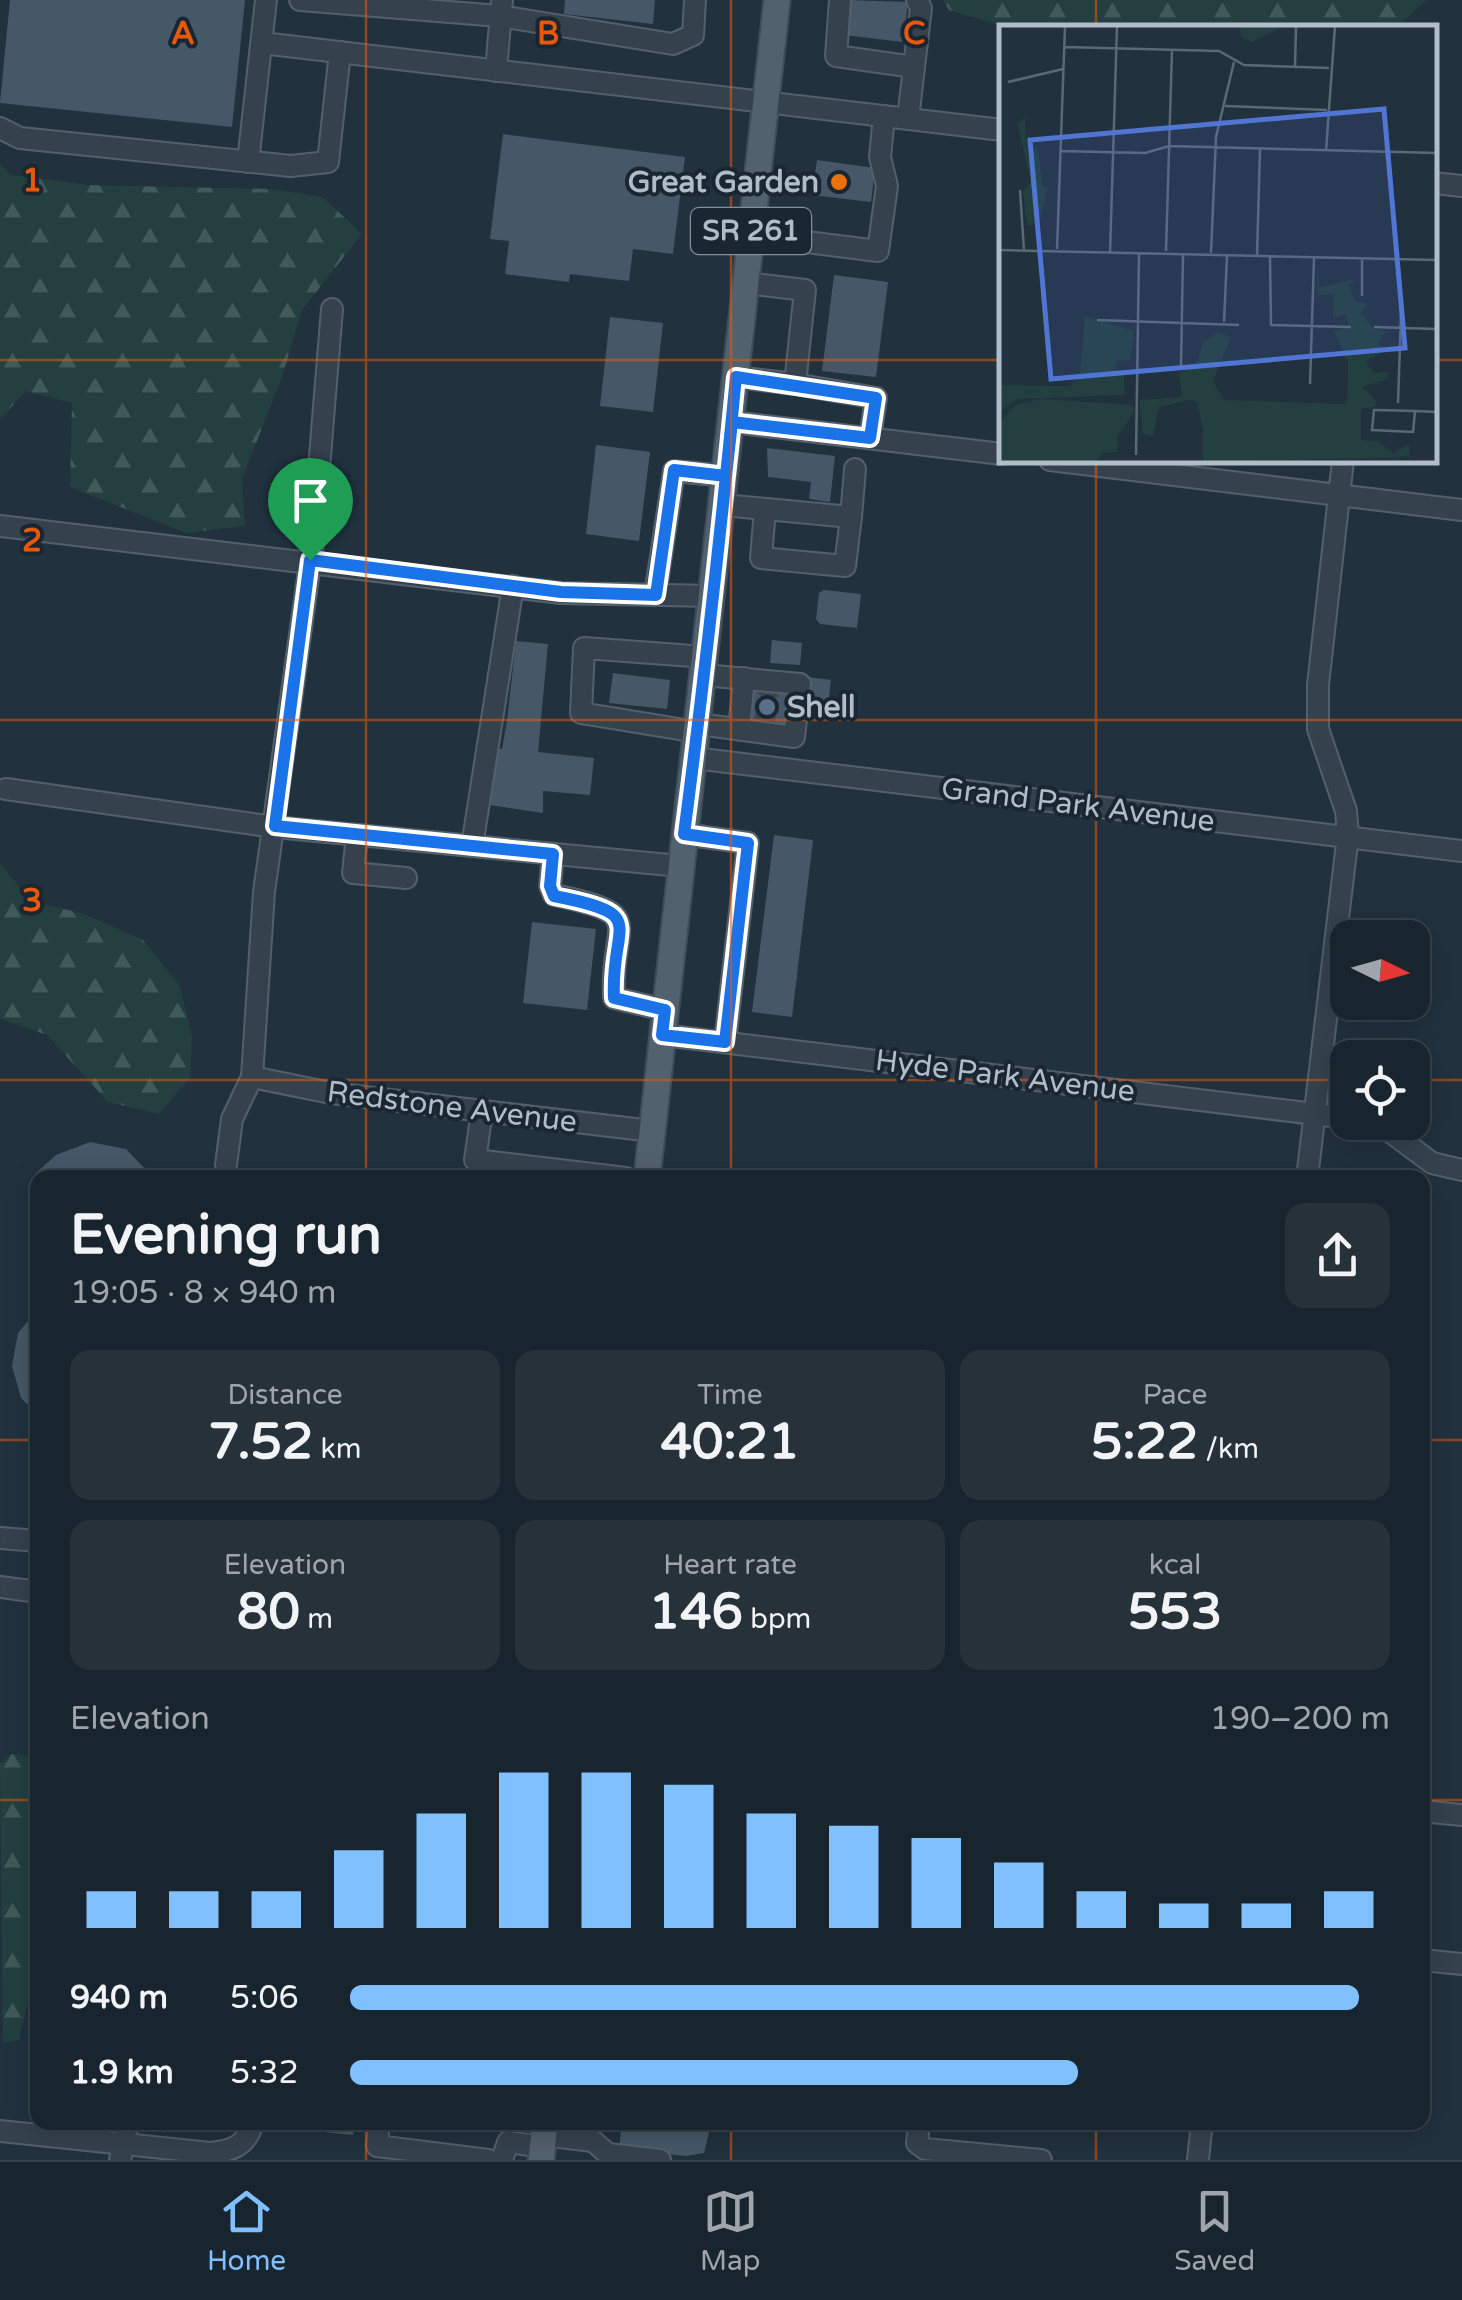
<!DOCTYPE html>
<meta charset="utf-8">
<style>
:root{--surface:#19252e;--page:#26313a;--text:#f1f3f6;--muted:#9fa5aa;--line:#37424a;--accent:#80c0ff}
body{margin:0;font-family:"Varela Round",sans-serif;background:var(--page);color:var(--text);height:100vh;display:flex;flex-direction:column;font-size:38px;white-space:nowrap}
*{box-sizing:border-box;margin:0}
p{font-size:32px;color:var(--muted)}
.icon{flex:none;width:55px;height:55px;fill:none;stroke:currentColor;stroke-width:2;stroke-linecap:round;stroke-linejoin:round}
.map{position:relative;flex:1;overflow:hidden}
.side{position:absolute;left:30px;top:1170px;width:1400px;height:960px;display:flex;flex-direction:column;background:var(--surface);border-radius:20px;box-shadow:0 5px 25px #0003,0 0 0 2px var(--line)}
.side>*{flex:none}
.needle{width:65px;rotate:95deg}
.tools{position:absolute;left:1330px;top:920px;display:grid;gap:20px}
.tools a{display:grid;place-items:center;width:100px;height:100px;border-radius:20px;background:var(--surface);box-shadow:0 5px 25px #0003,0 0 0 2px var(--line);font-size:50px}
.pin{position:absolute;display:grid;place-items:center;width:85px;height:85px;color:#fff;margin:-102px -42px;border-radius:50% 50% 50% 0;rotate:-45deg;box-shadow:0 0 10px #0007}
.pin .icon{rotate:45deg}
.round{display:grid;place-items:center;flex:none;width:105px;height:105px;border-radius:20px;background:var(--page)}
.head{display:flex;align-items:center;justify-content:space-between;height:170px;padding:0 40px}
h1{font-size:55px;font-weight:700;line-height:75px}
.metrics{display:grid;grid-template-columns:repeat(3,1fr);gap:15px;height:170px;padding:10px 40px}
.metrics div{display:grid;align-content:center;border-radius:20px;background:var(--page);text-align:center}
.metrics b{font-size:50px;font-weight:700}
.metrics small{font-size:28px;font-weight:400}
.metrics p{font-size:28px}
.chart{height:280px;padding:20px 40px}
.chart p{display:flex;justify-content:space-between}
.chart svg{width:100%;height:180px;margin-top:10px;stroke:var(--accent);stroke-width:6}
ul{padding:0 40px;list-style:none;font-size:32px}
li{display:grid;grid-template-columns:160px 120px 1fr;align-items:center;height:75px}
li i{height:25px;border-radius:12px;background:var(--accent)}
.menu{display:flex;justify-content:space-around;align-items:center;height:140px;border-top:2px solid var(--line);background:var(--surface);font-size:28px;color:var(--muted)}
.menu a{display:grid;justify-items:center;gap:5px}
.menu .current{color:var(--accent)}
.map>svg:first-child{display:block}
.forest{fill:url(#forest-firs)}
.building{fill:#465867}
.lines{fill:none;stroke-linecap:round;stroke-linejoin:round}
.minor-tunnel{stroke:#364653;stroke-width:20;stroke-dasharray:20 10;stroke-linecap:butt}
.minor-casing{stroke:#53606c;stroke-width:24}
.major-casing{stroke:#414e5a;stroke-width:29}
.minor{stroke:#35424e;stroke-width:20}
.major{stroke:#52616e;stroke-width:25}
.route-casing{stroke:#fff;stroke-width:20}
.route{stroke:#1a73e8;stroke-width:12}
.grid{fill:none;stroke:#e8590c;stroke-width:2.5;stroke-opacity:0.55}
.food-dot{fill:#e8710a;stroke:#1a2733;stroke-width:4}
.service-dot{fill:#5c6f8a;stroke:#1a2733;stroke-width:4}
.labels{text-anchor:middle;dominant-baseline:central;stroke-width:8;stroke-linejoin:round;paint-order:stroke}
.shield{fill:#1a2733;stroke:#83909c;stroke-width:2.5}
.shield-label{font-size:28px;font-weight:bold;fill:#b0bdc9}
.poi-label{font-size:30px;font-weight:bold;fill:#b0bdc9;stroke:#1a2733;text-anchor:end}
.street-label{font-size:30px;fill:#b0bdc9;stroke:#1a2733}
.inset-road{fill:none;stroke:#5a6976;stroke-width:2.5}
.view{fill:#5075d3;fill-opacity:0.15;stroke:#5075d3;stroke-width:5}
.inset-edge{fill:none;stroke:#b0bdc9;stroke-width:5}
.grid-label{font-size:32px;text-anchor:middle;font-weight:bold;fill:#e8590c;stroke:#1a2733;stroke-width:8;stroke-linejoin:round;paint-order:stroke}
</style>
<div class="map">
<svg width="1462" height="2160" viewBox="0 0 1462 2160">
<defs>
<pattern id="forest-firs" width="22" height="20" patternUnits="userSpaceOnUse" patternTransform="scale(2.5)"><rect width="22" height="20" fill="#233f3f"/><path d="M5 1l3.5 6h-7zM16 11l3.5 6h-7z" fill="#405959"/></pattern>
</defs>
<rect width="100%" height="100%" fill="#21313e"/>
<g class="forest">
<polygon points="943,0 1426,0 1398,27 1008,28 949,10"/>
<polygon points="0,164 11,175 90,185 273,189 323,197 362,234 302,310 282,377 242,479 245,526 186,533 70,487 72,403 26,391 0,419"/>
<polygon points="0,863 31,901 84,914 143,940 180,986 192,1037 190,1078 159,1114 108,1102 47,1035 0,1019"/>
<polygon points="11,1754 37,1756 38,1999 28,2002 19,2040 3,2043 0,1764"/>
</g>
<g class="building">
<polygon points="10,0 245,0 232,127 0,103"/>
<polygon points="565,0 655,0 653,24 564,14"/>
<polygon points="848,0 908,2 903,42 844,35"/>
<polygon points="503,134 685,157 673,254 633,249 629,281 570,274 569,282 505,274 509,241 490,239"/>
<polygon points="817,160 875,168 871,202 812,195"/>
<polygon points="834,275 888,282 876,377 822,371"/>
<polygon points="610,317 663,323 653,412 600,406"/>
<polygon points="596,445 650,452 639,541 586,534"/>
<polygon points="767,448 835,456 830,502 809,499 811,482 768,477"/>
<polygon points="824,590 861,594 857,628 820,624 816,619 819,593"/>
<polygon points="772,640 802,643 800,665 770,663"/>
<polygon points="516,641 548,644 538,752 594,758 590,795 543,791 543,813 489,805 495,748 502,749 507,721"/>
<polygon points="613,673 670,680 667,709 609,703"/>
<polygon points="807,677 831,680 827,714 803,711"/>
<polygon points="747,685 792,690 788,729 743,724"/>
<polygon points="774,835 813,840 792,1017 752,1012"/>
<polygon points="532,922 596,929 587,1010 523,1003"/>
<polygon points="90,1142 126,1149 154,1178 38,1178 38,1246 28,1213 37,1172 56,1155"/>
<polygon points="38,1309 38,1415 21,1398 12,1366 18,1333"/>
<polygon points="293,2122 355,2122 353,2135 293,2129"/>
<polygon points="622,2122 718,2122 718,2130 710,2129 704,2153 686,2156 619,2149"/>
</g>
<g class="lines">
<polyline class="minor-tunnel" points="764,726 769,687"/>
<g class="minor-casing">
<g id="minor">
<polyline points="300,0 500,16 673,44 693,35 695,0"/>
<polyline points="840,0 836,56 914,67 908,119"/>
<polyline points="262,43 1002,130"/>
<polyline points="914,67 921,8 917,0"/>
<polyline points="496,71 502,0"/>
<polyline points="0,128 20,138 291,166 328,162 340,52"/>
<polyline points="248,162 266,0"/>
<polyline points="1434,183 1462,186"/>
<polyline points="751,235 878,251 887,186 880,157 884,116"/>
<polyline points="736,377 795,384 805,290 746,283"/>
<polyline points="795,384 876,398 870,438"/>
<polyline points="732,422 1002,454"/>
<polyline points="1050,460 1462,510"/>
<polyline points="723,505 851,517 855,469"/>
<polyline points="765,509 761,558 845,566 851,517"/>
<polyline points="0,526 561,593 713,596"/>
<polyline points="655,595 674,471 726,476"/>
<polyline points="699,724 794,737 800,684 704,675"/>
<polyline points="739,729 744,678"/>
<polyline points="697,732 581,713 584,648 706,657"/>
<polyline points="694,758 1462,851"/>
<polyline points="6,789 275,827 680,866"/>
<polyline points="684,834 748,843 725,1042"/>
<polyline points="357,835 353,873 406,878"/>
<polyline points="472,846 513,586"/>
<path d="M 553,854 L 550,886 L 554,895 C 652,915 609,922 614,998 L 665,1010"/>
<polyline points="663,1035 1348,1118"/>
<polyline points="252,1077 331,1093 652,1131"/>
<polyline points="482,1111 475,1160 626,1178"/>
<polyline points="1377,1122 1432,1163 1462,1170"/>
<polyline points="226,1165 232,1119 252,1077 264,892 313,542 332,309"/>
<polyline points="1307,1178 1348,835 1346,811 1318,729 1318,685 1343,460"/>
<polyline points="0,1538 38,1541"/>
<polyline points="0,1587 38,1592"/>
<polyline points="1422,1811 1462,1815"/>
<polyline points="1422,1960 1462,1964"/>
<polyline points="379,2122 377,2146 488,2160"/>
<polyline points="919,2122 917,2143 925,2149 1041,2160"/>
<path d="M 0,2131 L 210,2153 C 232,2151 247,2146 253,2122"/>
<polyline points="543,2135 593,2141 608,2154 660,2160"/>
<polyline points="120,2160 128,2122"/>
<polyline points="502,2160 508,2142 542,2147"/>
<polyline points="1198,2160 1202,2122"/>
</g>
</g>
<g class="major-casing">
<g id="major">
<polyline points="647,1178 777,0"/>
<polyline points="541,2160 545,2122"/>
</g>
</g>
<use href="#minor" class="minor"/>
<use href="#major" class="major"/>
</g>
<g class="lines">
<g class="route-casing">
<path id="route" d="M 310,560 L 275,826 L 553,854 L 550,886 L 554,896 C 652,915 610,922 614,998 L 665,1010 L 662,1035 L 725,1042 L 748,843 L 684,834 C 704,682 721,530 736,377 L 876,398 L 870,438 L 732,422 L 726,476 L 674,470 L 656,595 L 561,592 L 310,560"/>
</g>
<use href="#route" class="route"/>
</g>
<path class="grid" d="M 366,0 L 366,1178M 731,0 L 731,1178M 1096,0 L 1096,28M 0,360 L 1002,360M 1434,360 L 1462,360M 1096,460 L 1096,1178M 0,720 L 1462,720M 0,1080 L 1348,1080M 1412,1080 L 1462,1080M 0,1440 L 38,1440M 1422,1440 L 1462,1440M 0,1800 L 38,1800M 1422,1800 L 1462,1800M 366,2122 L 366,2160M 731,2122 L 731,2160M 1096,2122 L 1096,2160"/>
<circle class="food-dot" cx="839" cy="182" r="10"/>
<circle class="service-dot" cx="767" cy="707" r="10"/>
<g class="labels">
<rect class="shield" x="691" y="208" width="120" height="46" rx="8"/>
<g class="shield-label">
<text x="751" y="231">SR 261</text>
</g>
<g class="poi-label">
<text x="819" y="182">Great Garden</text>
<text x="787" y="707" text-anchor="start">Shell</text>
</g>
<g class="street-label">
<text transform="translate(1078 805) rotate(7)">Grand Park Avenue</text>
<text transform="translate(1005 1076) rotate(7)">Hyde Park Avenue</text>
<text transform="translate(452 1107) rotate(7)">Redstone Avenue</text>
</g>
</g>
<g transform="translate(999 25)">
<rect width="438" height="438" fill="#21313e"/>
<path d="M 241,1 L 285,1 L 253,17 L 242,12 ZM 26,93 L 27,115 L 40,127 L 43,160 L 49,163 L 40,198 L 28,201 L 24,167 L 32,156 L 18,98 ZM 319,239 L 320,263 L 356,254 L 350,260 L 356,276 L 369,279 L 362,288 L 374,303 L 387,306 L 379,318 L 387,324 L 367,337 L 375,348 L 390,347 L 388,354 L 363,362 L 377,375 L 376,382 L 362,384 L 362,415 L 379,416 L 394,428 L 410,419 L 411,432 L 204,437 L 204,405 L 198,377 L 191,375 L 160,382 L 154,411 L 144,409 L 140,375 L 183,372 L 180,349 L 199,336 L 204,317 L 219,308 L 232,312 L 214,357 L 225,375 L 348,379 L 349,337 L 335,306 L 350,301 L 346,289 L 334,293 L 335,269 L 318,270 ZM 86,291 L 135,306 L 131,335 L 118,336 L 116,344 L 125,351 L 126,370 L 18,374 L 0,387 L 0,360 L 70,361 L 81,350 ZM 42,374 L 134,380 L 135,387 L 119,411 L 118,427 L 103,428 L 98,437 L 0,437 L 0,398 L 17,380 Z" fill="#233f3f"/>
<path class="inset-road" d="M 65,22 L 220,26 L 245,40 L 330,43M 296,42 L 297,1M 9,57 L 64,44M 226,81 L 328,85M 61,126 L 146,128 L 170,121 L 438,128M 327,126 L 336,1M 21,165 L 25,226M 58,224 L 66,1M 0,225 L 438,235M 167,226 L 173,25M 111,228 L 118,1M 212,228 L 217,112 L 235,37M 258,231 L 261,124M 271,232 L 272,300 L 352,302M 363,234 L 363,271M 98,295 L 240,300M 225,297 L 228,231M 375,302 L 438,304M 182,342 L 184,230M 311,359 L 315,233M 399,378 L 402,289M 416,386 L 414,407 L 373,405 L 375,385 L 377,385 L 416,386 L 438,387M 137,430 L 140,229"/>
<path class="view" d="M 385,84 L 406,323 L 52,354 L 31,115 Z"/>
<rect width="438" height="438" class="inset-edge"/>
</g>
<g class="grid-label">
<text x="183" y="44">A</text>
<text x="548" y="44">B</text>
<text x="914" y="44">C</text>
<text x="32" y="191">1</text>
<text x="32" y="551">2</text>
<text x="32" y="911">3</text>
</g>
</svg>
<div class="tools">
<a><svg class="needle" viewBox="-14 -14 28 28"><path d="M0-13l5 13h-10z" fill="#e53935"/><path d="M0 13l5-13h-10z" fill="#9fa5aa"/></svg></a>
<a><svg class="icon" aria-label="locate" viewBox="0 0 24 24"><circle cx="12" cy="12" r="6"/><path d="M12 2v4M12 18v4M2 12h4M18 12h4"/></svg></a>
</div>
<div class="pin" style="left:310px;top:560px;background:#1e9e55"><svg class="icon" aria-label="arrive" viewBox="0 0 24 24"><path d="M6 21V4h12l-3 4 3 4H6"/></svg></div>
<section class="side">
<div class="head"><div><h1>Evening run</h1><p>19:05 · 8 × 940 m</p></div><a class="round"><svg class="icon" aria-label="share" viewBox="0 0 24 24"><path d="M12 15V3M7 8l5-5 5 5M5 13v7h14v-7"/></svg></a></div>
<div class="metrics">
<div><p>Distance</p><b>7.52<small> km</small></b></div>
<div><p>Time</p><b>40:21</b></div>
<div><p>Pace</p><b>5:22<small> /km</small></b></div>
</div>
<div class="metrics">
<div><p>Elevation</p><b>80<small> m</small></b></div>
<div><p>Heart rate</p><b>146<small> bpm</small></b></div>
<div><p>kcal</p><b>553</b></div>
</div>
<div class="chart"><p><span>Elevation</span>190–200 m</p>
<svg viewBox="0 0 160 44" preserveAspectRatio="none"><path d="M5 44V35M15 44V35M25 44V35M35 44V25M45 44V16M55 44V6M65 44V6M75 44V9M85 44V16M95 44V19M105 44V22M115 44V28M125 44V35M135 44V38M145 44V38M155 44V35"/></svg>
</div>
<ul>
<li><b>940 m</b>5:06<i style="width:97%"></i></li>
<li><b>1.9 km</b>5:32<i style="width:70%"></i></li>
</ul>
</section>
</div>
<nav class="menu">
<a class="current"><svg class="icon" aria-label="home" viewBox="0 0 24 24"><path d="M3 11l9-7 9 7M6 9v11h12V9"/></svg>Home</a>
<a><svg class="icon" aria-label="map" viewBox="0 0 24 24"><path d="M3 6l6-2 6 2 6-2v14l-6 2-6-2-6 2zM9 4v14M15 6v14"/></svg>Map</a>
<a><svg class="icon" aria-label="saved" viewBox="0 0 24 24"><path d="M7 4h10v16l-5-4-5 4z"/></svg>Saved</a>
</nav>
